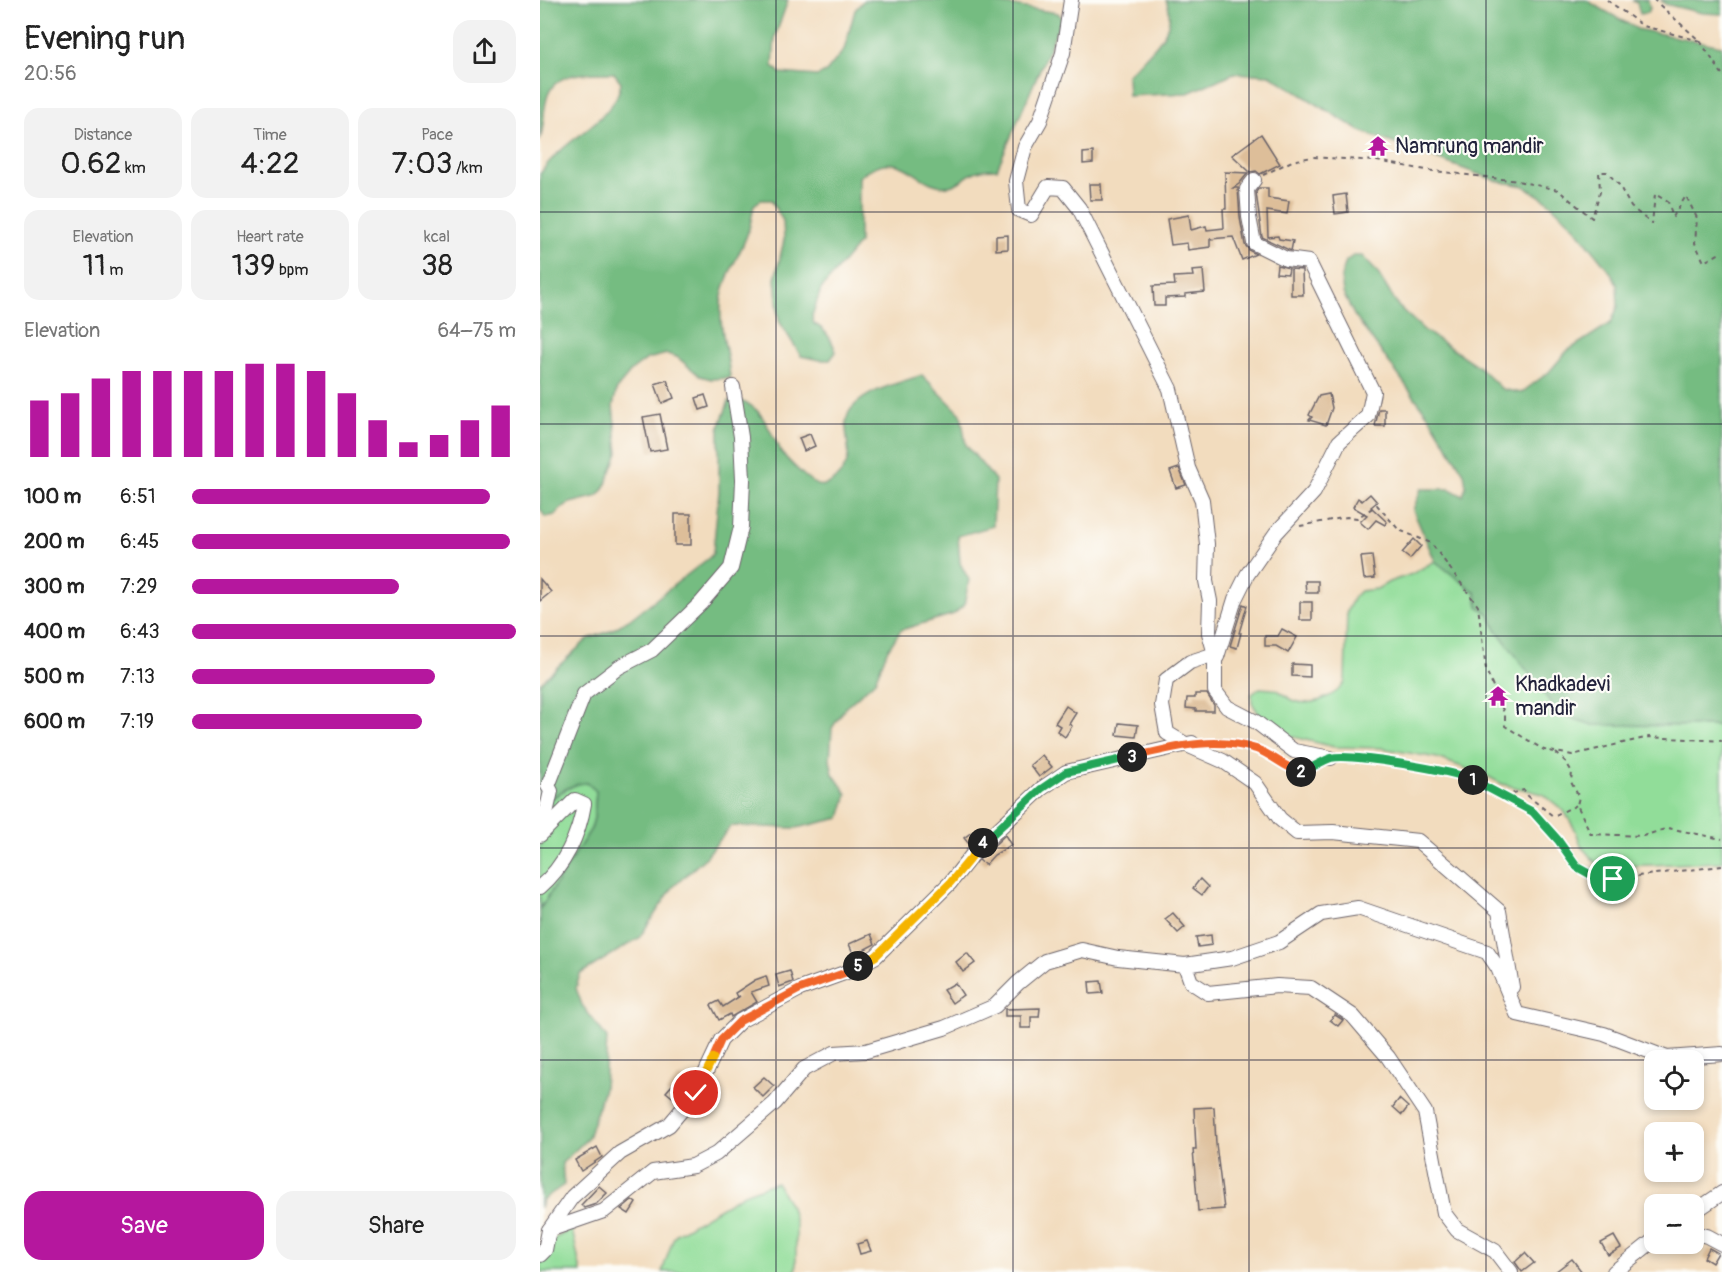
<!DOCTYPE html>
<meta charset="utf-8">
<style>
:root{--surface:#fff;--page:#f2f2f2;--text:#222;--muted:#767676;--accent:#b5179e}
body{margin:0;font-family:Pangolin,sans-serif;background:var(--page);color:var(--text);height:100vh;display:flex;flex-direction:column;font-size:22px;white-space:nowrap}
*{box-sizing:border-box;margin:0}
p{font-size:20px;color:var(--muted)}
.icon{flex:none;width:33px;height:33px;fill:none;stroke:currentColor;stroke-width:2;stroke-linecap:round;stroke-linejoin:round}
.map{position:relative;flex:1;overflow:hidden}
.drawer{display:flex;flex-direction:column;background:var(--surface);width:540px}
.drawer>*{flex:none}
.controls{position:absolute;left:1104px;top:1050px;display:grid;gap:12px}
.controls a{display:grid;place-items:center;width:60px;height:60px;border-radius:12px;background:var(--surface);box-shadow:0 3px 9px #0003;font-size:30px}
.pin{position:absolute;display:grid;place-items:center;width:51px;height:51px;color:#fff;margin:-26px;border:3px solid #fff;border-radius:50%;box-shadow:0 2px 6px #0007}
.km{position:absolute;width:30px;height:30px;margin:-15px;border-radius:50%;background:#222;color:#fff;font-size:16px;line-height:30px;text-align:center}
.round{display:grid;place-items:center;flex:none;width:63px;height:63px;border-radius:18px;background:var(--page)}
.overview{display:flex;align-items:center;justify-content:space-between;height:102px;padding:0 24px}
h1{font-size:33px;font-weight:600;line-height:45px}
.metrics{display:grid;grid-template-columns:repeat(3,1fr);gap:9px;height:102px;padding:6px 24px}
.metrics div{display:grid;align-content:center;border-radius:15px;background:var(--page);text-align:center}
.metrics b{font-size:30px;font-weight:600}
.metrics small{font-size:16px;font-weight:400}
.metrics p{font-size:16px}
.chart{height:168px;padding:12px 24px}
.chart p{display:flex;justify-content:space-between}
.chart svg{width:100%;height:108px;margin-top:6px;stroke:var(--accent);stroke-width:6}
.primary-button{display:flex;gap:12px;margin-top:auto;padding:12px 24px}
.primary-button a{flex:1;height:69px;border-radius:18px;background:var(--accent);color:#fff;font-size:24px;font-weight:600;line-height:69px;text-align:center}
.primary-button a+a{background:var(--page);color:var(--text)}
ul{padding:0 24px;list-style:none;font-size:20px}
li{display:grid;grid-template-columns:96px 72px 1fr;align-items:center;height:45px}
li i{height:15px;border-radius:8px;background:var(--accent)}
main{display:flex;flex:1;min-height:0}
.map>svg:first-child{display:block}
.green{fill:#91dd99;stroke:#5a806a;stroke-width:1.5}
.forest{fill:#74bc81;stroke:#4b6f5e;stroke-width:1.5}
.building{fill:#ddbe99}
.lines{fill:none;stroke-linecap:round;stroke-linejoin:round}
.minor-casing{stroke:#6b6369;stroke-width:16}
.path{stroke:#6b6369;stroke-width:2;stroke-dasharray:4.5 4.5;stroke-linecap:butt}
.minor{stroke:#fff;stroke-width:14}
.split-1-casing{stroke:#fff;stroke-width:12}
.split-2-casing{stroke:#fff;stroke-width:12}
.split-3-casing{stroke:#fff;stroke-width:12}
.split-4-casing{stroke:#fff;stroke-width:12}
.split-5-casing{stroke:#fff;stroke-width:12}
.split-6-casing{stroke:#fff;stroke-width:12}
.split-7-casing{stroke:#fff;stroke-width:12}
.split-1{stroke:#22a559;stroke-width:8}
.split-2{stroke:#22a559;stroke-width:8}
.split-3{stroke:#f0652b;stroke-width:8}
.split-4{stroke:#22a559;stroke-width:8}
.split-5{stroke:#f5b400;stroke-width:8}
.split-6{stroke:#f0652b;stroke-width:8}
.split-7{stroke:#f5b400;stroke-width:8}
.grid{fill:none;stroke:#22223b;stroke-width:1.5;stroke-opacity:0.55}
.labels{text-anchor:middle;dominant-baseline:central;stroke-width:4.5;stroke-linejoin:round;paint-order:stroke}
.poi-label{font-size:21px;fill:#22223b;stroke:#fdfcf7;text-anchor:start}
</style>
<main>
<section class="drawer">
<div class="overview"><div><h1>Evening run</h1><p>20:56</p></div><a class="round"><svg class="icon" aria-label="share" viewBox="0 0 24 24"><path d="M12 15V3M7 8l5-5 5 5M5 13v7h14v-7"/></svg></a></div>
<div class="metrics">
<div><p>Distance</p><b>0.62<small> km</small></b></div>
<div><p>Time</p><b>4:22</b></div>
<div><p>Pace</p><b>7:03<small> /km</small></b></div>
</div>
<div class="metrics">
<div><p>Elevation</p><b>11<small> m</small></b></div>
<div><p>Heart rate</p><b>139<small> bpm</small></b></div>
<div><p>kcal</p><b>38</b></div>
</div>
<div class="chart"><p><span>Elevation</span>64–75 m</p>
<svg viewBox="0 0 160 44" preserveAspectRatio="none"><path d="M5 44V21M15 44V18M25 44V12M35 44V9M45 44V9M55 44V9M65 44V9M75 44V6M85 44V6M95 44V9M105 44V18M115 44V29M125 44V38M135 44V35M145 44V29M155 44V23"/></svg>
</div>
<ul>
<li><b>100 m</b>6:51<i style="width:92%"></i></li>
<li><b>200 m</b>6:45<i style="width:98%"></i></li>
<li><b>300 m</b>7:29<i style="width:64%"></i></li>
<li><b>400 m</b>6:43<i style="width:100%"></i></li>
<li><b>500 m</b>7:13<i style="width:75%"></i></li>
<li><b>600 m</b>7:19<i style="width:71%"></i></li>
</ul>
<div class="primary-button"><a>Save</a><a>Share</a></div>
</section>
<div class="map">
<svg width="1182" height="1272" viewBox="0 0 1182 1272">
<rect width="100%" height="100%" fill="#fdfcf7"/>
<filter id="ink" filterUnits="userSpaceOnUse"><feTurbulence type="fractalNoise" baseFrequency=".0167" numOctaves="2"/><feDisplacementMap in="SourceGraphic" scale="12" xChannelSelector="R" yChannelSelector="G"/><feConvolveMatrix kernelMatrix="1 2 1 2 8 2 1 2 1" color-interpolation-filters="sRGB"/></filter>
<filter id="wash" filterUnits="userSpaceOnUse"><feTurbulence type="fractalNoise" baseFrequency=".008" numOctaves="4" result="noise"/><feDisplacementMap in="SourceGraphic" scale="24" xChannelSelector="R" yChannelSelector="G"/><feGaussianBlur stdDeviation="1.35" result="paint"/><feColorMatrix in="noise" values="0 0 0 0 0 0 0 0 0 0 0 0 0 0 0 0 0 1.4 0 .05"/><feComposite in="paint" operator="in"/></filter>
<g filter="url(#wash)">
<rect width="100%" height="100%" fill="#f2dcbe"/>
<g class="green">
<path d="M 895,561 L 936,593 L 938,606 L 949,614 L 956,629 L 1053,725 L 1182,726 L 1182,862 L 1061,867 L 1053,860 L 1041,846 L 1036,831 L 1024,811 L 1003,794 L 962,784 L 947,776 L 897,758 L 841,748 L 794,747 L 742,734 L 722,719 L 712,703 L 712,694 L 720,688 C 726,689 733,688 739,691 C 744,694 749,699 755,701 C 771,707 797,696 805,682 L 807,611 L 814,597 L 820,591 L 837,589 L 849,582 L 872,574 Z"/>
<polygon points="39,783 47,783 56,791 54,818 51,829 0,909 0,807 23,791"/>
<polygon points="236,1182 251,1207 256,1226 256,1272 122,1272 133,1239 136,1234 204,1194"/>
<polygon points="32,1229 41,1272 0,1272 0,1246"/>
</g>
<g class="forest">
<path d="M 0,0 L 248,0 L 235,37 L 233,66 L 240,73 L 277,76 L 286,72 L 304,50 L 315,10 L 324,0 L 436,0 L 518,13 L 522,18 L 457,169 C 451,169 444,169 438,171 C 428,173 420,185 409,186 C 374,189 363,141 319,177 L 319,243 L 281,289 L 272,316 L 274,324 C 286,329 292,340 296,352 L 290,360 L 280,360 L 261,356 L 239,321 L 235,279 L 244,240 L 243,221 L 231,200 L 221,200 L 214,205 C 212,214 211,224 208,232 C 201,254 186,273 182,296 C 177,324 188,350 190,378 L 171,379 L 160,376 L 137,357 L 127,354 L 107,359 L 91,371 L 77,388 L 73,406 L 78,453 L 64,489 L 58,496 L 30,503 L 21,508 L 15,515 L 5,517 L 0,508 L 0,174 C 4,169 7,163 12,159 C 32,136 78,115 81,82 L 74,73 C 48,73 12,69 6,102 C 3,115 4,128 0,140 Z"/>
<path d="M 626,0 L 1046,0 L 1097,29 L 1182,46 L 1182,726 L 1053,725 L 1025,716 L 1013,706 L 956,629 L 949,614 L 938,606 L 936,593 L 895,561 L 873,510 L 881,489 L 910,489 L 923,496 L 926,486 L 924,473 L 890,418 L 814,315 L 803,293 L 801,277 L 806,261 L 813,256 L 822,256 L 837,272 L 858,306 L 885,331 L 938,366 L 962,389 L 981,393 L 1009,372 L 1027,351 L 1071,323 L 1078,306 L 1077,285 L 1071,273 L 1033,225 L 1006,200 L 984,186 L 957,181 L 820,131 L 730,75 L 694,73 L 648,93 L 588,96 L 587,75 C 607,54 640,32 626,0 Z"/>
<polygon points="1091,0 1108,0 1110,8 1108,13 1100,14 1097,3"/>
<polygon points="1121,0 1182,0 1182,14 1162,13 1125,4"/>
<path d="M 382,375 L 421,414 L 426,445 L 455,480 L 453,526 L 418,536 L 420,563 L 429,580 L 424,605 L 414,614 L 361,630 L 347,651 L 335,681 L 305,708 L 292,728 L 290,760 L 293,774 L 307,794 L 300,818 L 256,828 L 191,826 L 165,858 L 133,887 L 99,938 L 40,974 L 36,988 L 42,1005 L 67,1038 L 64,1088 L 48,1138 L 22,1163 L 24,1185 L 2,1200 L 0,1208 L 0,909 L 51,829 L 54,818 L 56,791 L 47,783 C 29,783 14,797 0,807 L 0,683 L 48,639 L 70,631 L 89,620 L 170,557 L 173,553 L 179,491 L 179,428 L 189,401 C 221,398 227,428 241,451 C 247,461 257,469 266,477 C 269,479 274,484 277,485 C 291,489 307,469 308,457 C 310,441 300,422 312,408 C 328,389 360,383 382,375 Z"/>
</g>
<g id="blocks">
<g class="building">
<polygon points="721,134 740,164 720,174 716,171 710,172 692,155"/>
<polygon points="553,152 553,163 543,164 543,153"/>
<polygon points="685,172 708,173 699,184 693,188 698,188 700,218 705,245 710,251 716,254 702,260 693,237 670,239 670,247 648,250 647,243 631,245 627,219 649,215 651,230 666,226 667,230 684,228 683,209 686,209"/>
<polygon points="549,184 561,184 562,200 550,200"/>
<polygon points="719,188 728,188 728,198 749,201 747,214 727,211 728,237 738,236 739,239 753,241 751,251 722,237 716,192"/>
<polygon points="806,194 808,212 795,214 793,196"/>
<polygon points="468,235 468,249 456,250 456,236"/>
<polygon points="737,265 749,268 748,274 736,273"/>
<polygon points="751,269 762,270 763,295 751,295"/>
<polygon points="663,270 665,292 645,294 645,297 625,298 625,306 614,306 613,286 635,285 634,277 653,276 652,271"/>
<polygon points="127,380 134,398 122,403 115,384"/>
<polygon points="789,394 792,408 786,425 769,420 772,417 769,415 779,396"/>
<polygon points="165,395 169,407 160,410 156,398"/>
<polygon points="839,409 845,409 845,426 835,426"/>
<polygon points="120,414 127,449 110,452 103,417"/>
<polygon points="270,434 275,446 264,451 259,438"/>
<polygon points="639,468 646,485 636,488 630,471"/>
<polygon points="830,494 837,502 831,507 847,522 845,525 836,520 828,529 820,522 827,515 813,507 818,498 822,501"/>
<rect x="135" y="514" width="16" height="31"/>
<polygon points="874,539 881,546 870,559 862,553"/>
<polygon points="832,556 835,578 824,579 821,557"/>
<polygon points="0,579 11,592 0,601"/>
<polygon points="765,581 778,581 778,593 766,593"/>
<rect x="760" y="602" width="12" height="18"/>
<polygon points="703,604 707,606 699,633 701,633 697,648 690,646"/>
<polygon points="742,629 757,637 748,653 736,646 725,646 725,636 738,636"/>
<polygon points="752,664 770,665 770,677 752,676"/>
<polygon points="655,694 667,694 674,705 674,711 656,711 656,709 646,708 647,698 655,698"/>
<polygon points="526,706 536,713 529,724 532,726 525,737 517,731 520,726 515,723"/>
<polygon points="579,723 598,725 596,737 577,735"/>
<polygon points="502,755 512,767 499,777 490,765"/>
<polygon points="432,832 437,837 429,844 424,838"/>
<polygon points="465,835 471,845 454,855 445,865 439,860"/>
<polygon points="660,879 668,887 662,895 653,888"/>
<polygon points="633,913 645,927 638,933 625,919"/>
<polygon points="331,934 335,944 314,955 309,944"/>
<polygon points="671,935 672,945 658,947 656,937"/>
<polygon points="427,953 435,963 423,972 416,962"/>
<polygon points="250,971 253,982 239,987 236,975"/>
<polygon points="226,976 229,986 211,992 217,1002 191,1017 190,1014 179,1020 171,1005 179,1001 183,1007 200,996 197,997 195,993 215,980"/>
<polygon points="561,981 563,993 550,994 549,982"/>
<polygon points="415,983 423,995 412,1003 403,990"/>
<polygon points="500,1008 499,1017 491,1017 491,1028 481,1028 481,1016 465,1016 465,1009"/>
<polygon points="795,1015 803,1020 798,1026 790,1020"/>
<polygon points="140,1076 150,1084 136,1100 126,1092"/>
<polygon points="224,1077 234,1086 223,1097 213,1087"/>
<polygon points="859,1099 868,1107 862,1115 853,1107"/>
<polygon points="674,1107 676,1144 684,1209 658,1211 653,1149 656,1149 654,1108"/>
<polygon points="57,1147 62,1157 41,1171 35,1160"/>
<polygon points="59,1186 67,1193 56,1204 44,1208 41,1205"/>
<polygon points="92,1200 96,1203 89,1214 81,1209"/>
<polygon points="1074,1236 1081,1248 1068,1255 1061,1243"/>
<polygon points="327,1241 331,1251 320,1254 317,1244"/>
<polygon points="1169,1248 1178,1253 1172,1263 1164,1258"/>
<polygon points="985,1253 994,1263 982,1272 975,1262"/>
<polygon points="1032,1259 1042,1272 1015,1272"/>
</g>
</g>
</g>
<g filter="url(#ink)">
<use href="#blocks" fill-opacity="0" stroke="#6b6369" stroke-width="1.5"/>
<g class="lines">
<g class="minor-casing">
<g id="minor">
<polyline points="531,0 523,53 500,121 485,147 476,181 479,210 491,215 508,187 523,188 539,208 630,389 648,468 662,500 667,544 666,581 670,601 669,633 675,654 675,691 687,707 716,722 754,751 791,758"/>
<polyline points="675,654 650,662 626,680 622,705 627,733 647,745 683,761 715,783 740,819 757,833 793,832 878,841 959,911 972,987"/>
<polyline points="677,657 695,599 707,575 736,533 774,492 799,442 828,416 833,392 769,262 746,259 714,243 709,217 707,189 714,180"/>
<polyline points="0,820 7,809 11,791 8,786 44,694 79,667 112,650 161,603 191,568 201,527 203,480 201,437 193,387"/>
<path d="M 0,835 L 35,800 L 44,804 C 39,835 24,867 0,887"/>
<polyline points="1154,1212 1182,1193"/>
<polyline points="9,1230 64,1211 113,1172 153,1166 176,1154 235,1103 264,1069 294,1053 326,1051 404,1028 455,1006 478,983 505,961 542,950 578,958 645,965"/>
<polyline points="1154,1233 1167,1236 1182,1244"/>
<polyline points="0,1255 5,1250 9,1230 32,1197 80,1153 129,1125 156,1093 181,1040 200,1021 260,989 307,972 336,956 410,883 436,850 501,789 526,772 652,743"/>
<polyline points="971,1272 955,1251 917,1230 904,1213 885,1112 848,1057 813,1016 771,988 737,986 668,993 651,982 645,965 692,958 739,942 781,914 818,908 947,952 958,968 977,1014 1064,1034 1127,1058 1182,1054"/>
<polyline points="1074,1272 1114,1240"/>
</g>
</g>
<g class="path">
<polyline points="1067,0 1103,26 1160,41 1114,0"/>
<polyline points="1160,41 1182,74"/>
<polyline points="723,175 752,161 772,157 837,161 886,170 978,181 1018,190 1052,218 1060,192 1059,172 1067,172 1079,185 1091,207 1112,224 1115,194 1128,202 1133,217 1146,196 1157,218 1155,243 1164,262 1182,252"/>
<polyline points="760,526 807,517 817,518 837,505 859,530 891,543 938,606 946,670 965,715 965,726 1004,750 1032,755 1109,737 1182,741"/>
<path d="M 676,743 C 689,743 706,745 718,750 C 740,758 749,779 774,768"/>
<polyline points="1016,753 1026,762 1032,772 1031,782 1039,797 1037,805 1051,834 1103,836 1128,828 1182,839"/>
<polyline points="804,757 815,757 859,764 928,778 993,812 1018,840 1037,867 1053,876 1073,879 1182,866"/>
<polyline points="964,796 984,790 988,796 1013,816 1037,805"/>
</g>
<use href="#minor" class="minor"/>
</g>
</g>
<g class="lines" filter="url(#ink)">
<g class="split-1-casing">
<polyline id="split-1" points="933,780 993,812 1018,840 1037,867 1053,876 1073,879"/>
</g>
<g class="split-2-casing">
<path id="split-2" d="M 761,772 C 772,769 781,761 791,758 C 809,753 915,771 933,780"/>
</g>
<g class="split-3-casing">
<path id="split-3" d="M 592,757 C 635,747 673,736 716,749 C 732,754 744,768 761,772"/>
</g>
<g class="split-4-casing">
<polyline id="split-4" points="443,843 501,789 526,772 592,757"/>
</g>
<g class="split-5-casing">
<polyline id="split-5" points="318,966 336,956 410,883 443,843"/>
</g>
<g class="split-6-casing">
<polyline id="split-6" points="173,1058 181,1040 200,1021 260,989 307,972 318,966"/>
</g>
<g class="split-7-casing">
<polyline id="split-7" points="156,1093 173,1058"/>
</g>
<use href="#split-1" class="split-1"/>
<use href="#split-2" class="split-2"/>
<use href="#split-3" class="split-3"/>
<use href="#split-4" class="split-4"/>
<use href="#split-5" class="split-5"/>
<use href="#split-6" class="split-6"/>
<use href="#split-7" class="split-7"/>
</g>
<path class="grid" d="M 236,0 L 236,1272M 473,0 L 473,1272M 709,0 L 709,1272M 946,0 L 946,1272M 0,212 L 1182,212M 0,424 L 1182,424M 0,636 L 1182,636M 0,848 L 1182,848M 0,1060 L 1182,1060"/>
<defs>
<g id="temple-bare" transform="scale(1.62)"><path d="M0-6L5-2H3V0L6.5 2.5H4V6H1.5V3h-3V6H-4V2.5H-6.5L-3 0V-2H-5Z" fill="#b5179e" stroke="#fdfcf7" stroke-width="2.5" paint-order="stroke"/></g>
</defs>
<g fill-rule="evenodd">
<use href="#temple-bare" x="838" y="146"/>
<use href="#temple-bare" x="958" y="696"/>
</g>
<g class="labels">
<g class="poi-label">
<text x="855" y="146">Namrung mandir</text>
<text x="975" y="684">Khadkadevi<tspan x="975" dy="24">mandir</tspan></text>
</g>
</g>
</svg>
<div class="controls">
<a><svg class="icon" aria-label="locate" viewBox="0 0 24 24"><circle cx="12" cy="12" r="6"/><path d="M12 2v4M12 18v4M2 12h4M18 12h4"/></svg></a>
<a>+</a>
<a>−</a>
</div>
<div class="pin" style="left:1073px;top:879px;background:#1e9e55"><svg class="icon" aria-label="arrive" viewBox="0 0 24 24"><path d="M6 21V4h12l-3 4 3 4H6"/></svg></div>
<div class="pin" style="left:156px;top:1093px;background:#d93025"><svg class="icon" aria-label="check" viewBox="0 0 24 24"><path d="M5 12l5 5 9-10"/></svg></div>
<b class="km" style="left:933px;top:780px">1</b>
<b class="km" style="left:761px;top:772px">2</b>
<b class="km" style="left:592px;top:757px">3</b>
<b class="km" style="left:443px;top:843px">4</b>
<b class="km" style="left:318px;top:966px">5</b>
</div>
</main>
